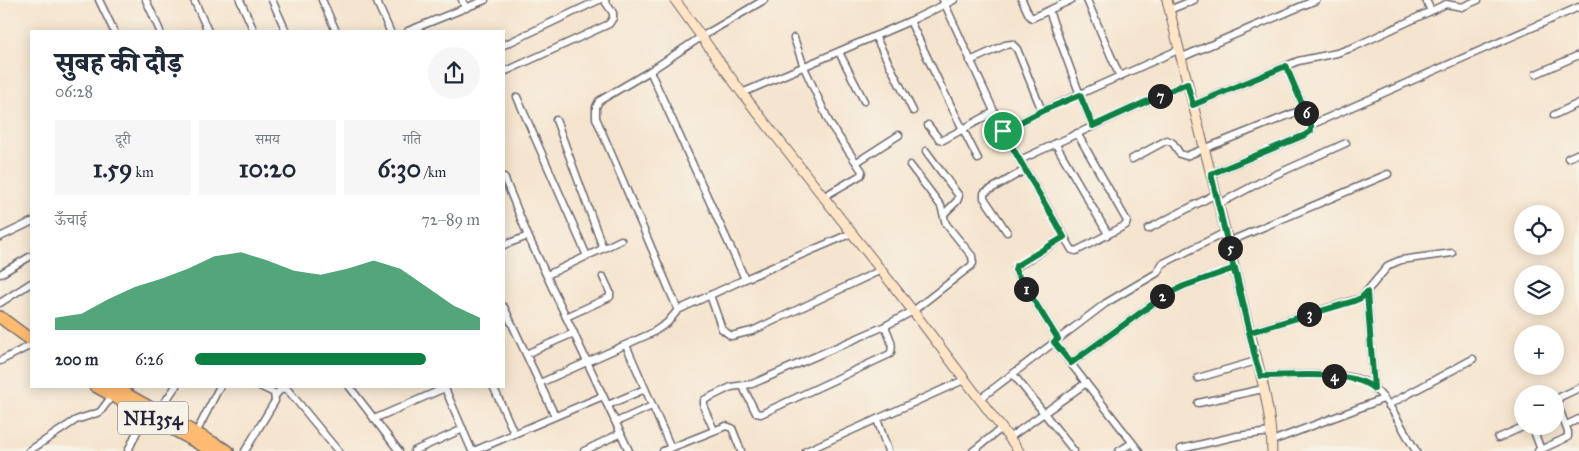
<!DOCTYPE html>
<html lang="hi">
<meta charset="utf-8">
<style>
:root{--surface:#fff;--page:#f6f6f7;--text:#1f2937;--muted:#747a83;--accent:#0b8043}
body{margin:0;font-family:"IM FELL Great Primer","Noto Serif Devanagari",serif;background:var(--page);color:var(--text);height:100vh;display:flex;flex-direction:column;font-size:19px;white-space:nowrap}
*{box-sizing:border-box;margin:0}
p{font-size:16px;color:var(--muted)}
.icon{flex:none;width:28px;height:28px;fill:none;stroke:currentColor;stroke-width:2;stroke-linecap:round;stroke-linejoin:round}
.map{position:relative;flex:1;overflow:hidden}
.details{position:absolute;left:30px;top:30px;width:475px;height:358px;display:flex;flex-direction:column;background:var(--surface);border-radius:0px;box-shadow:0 2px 12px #0003}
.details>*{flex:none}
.controls{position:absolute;left:1514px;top:205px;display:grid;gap:10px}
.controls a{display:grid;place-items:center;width:50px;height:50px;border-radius:50%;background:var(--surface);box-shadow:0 2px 12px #0003;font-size:25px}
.pin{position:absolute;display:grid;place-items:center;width:42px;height:42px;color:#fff;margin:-21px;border:2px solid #fff;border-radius:50%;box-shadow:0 1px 5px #0007}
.km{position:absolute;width:25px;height:25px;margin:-12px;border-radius:50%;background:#222;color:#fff;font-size:14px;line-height:25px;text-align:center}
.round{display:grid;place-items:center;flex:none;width:52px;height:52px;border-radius:26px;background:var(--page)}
.summary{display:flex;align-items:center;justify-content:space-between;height:85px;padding:0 25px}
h1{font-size:28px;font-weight:800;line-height:38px}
.metrics{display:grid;grid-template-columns:repeat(3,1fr);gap:8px;height:85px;padding:5px 25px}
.metrics div{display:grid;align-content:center;border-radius:0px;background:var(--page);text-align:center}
.metrics b{font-size:25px;font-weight:800}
.metrics small{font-size:14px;font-weight:400}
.metrics p{font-size:14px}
.chart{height:140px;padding:10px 25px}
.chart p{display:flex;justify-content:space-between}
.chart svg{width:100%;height:90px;margin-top:5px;fill:var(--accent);opacity:.7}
ul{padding:0 25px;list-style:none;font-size:16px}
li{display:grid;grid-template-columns:80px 60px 1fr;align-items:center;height:38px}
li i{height:12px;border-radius:6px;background:var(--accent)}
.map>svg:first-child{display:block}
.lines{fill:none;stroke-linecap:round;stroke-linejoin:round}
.street-casing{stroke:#6c666e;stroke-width:9}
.secondary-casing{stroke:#6c666e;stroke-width:11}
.highway-casing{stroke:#6c666e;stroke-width:14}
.street{stroke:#fff;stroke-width:6}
.secondary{stroke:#ffe4c6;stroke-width:9}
.highway{stroke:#febb71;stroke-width:11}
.route-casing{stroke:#fff;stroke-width:10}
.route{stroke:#0b8043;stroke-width:6}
.labels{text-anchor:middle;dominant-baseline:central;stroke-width:4;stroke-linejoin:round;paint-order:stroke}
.shield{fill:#f7f3e8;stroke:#62616f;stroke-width:1}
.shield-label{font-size:19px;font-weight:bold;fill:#22223b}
</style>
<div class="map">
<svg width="1579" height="451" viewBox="0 0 1579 451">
<rect width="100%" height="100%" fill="#f7f3e8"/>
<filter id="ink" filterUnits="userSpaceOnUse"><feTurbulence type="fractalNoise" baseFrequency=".02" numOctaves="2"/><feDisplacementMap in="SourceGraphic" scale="10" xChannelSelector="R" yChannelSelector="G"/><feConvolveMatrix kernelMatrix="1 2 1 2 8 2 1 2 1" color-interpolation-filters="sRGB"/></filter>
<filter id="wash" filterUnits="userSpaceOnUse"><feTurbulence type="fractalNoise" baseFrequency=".0096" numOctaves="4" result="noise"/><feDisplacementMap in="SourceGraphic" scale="20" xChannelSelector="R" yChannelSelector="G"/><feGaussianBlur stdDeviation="1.12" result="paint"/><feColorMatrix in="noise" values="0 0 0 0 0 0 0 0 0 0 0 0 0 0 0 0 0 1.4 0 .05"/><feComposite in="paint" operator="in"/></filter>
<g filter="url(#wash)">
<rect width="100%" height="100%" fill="#f5e4cd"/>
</g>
<g filter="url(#ink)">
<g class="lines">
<g class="street-casing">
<g id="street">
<polyline points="99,0 114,31"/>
<polyline points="146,0 160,31"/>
<polyline points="194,0 208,31"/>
<polyline points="240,0 254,31"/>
<polyline points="272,0 286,31"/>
<polyline points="322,0 336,31"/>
<polyline points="376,0 390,31"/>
<polyline points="462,0 466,8"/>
<polyline points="943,0 1003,131 1072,250 1076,251 1126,225 1127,221 1077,133"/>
<polyline points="1022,0 1029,15 1032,18 1071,0"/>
<polyline points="1087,0 1120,77"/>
<polyline points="1426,0 1431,11"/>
<polyline points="1169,10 1194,0"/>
<polyline points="1049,11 1080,95 1093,126"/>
<polyline points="910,21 938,80 978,159"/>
<polyline points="408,31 485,0"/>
<polyline points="875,36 913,111"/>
<polyline points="794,38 804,67 830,124 862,171 861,175 823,197"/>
<polyline points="504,45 599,0"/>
<polyline points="839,52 864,101"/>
<polyline points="1180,58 1316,0"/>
<polyline points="970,61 1005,45 1012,44 1017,49 1042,111"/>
<polyline points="650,71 745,279"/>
<polyline points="504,72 609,24 613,18 613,13 604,0"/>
<polyline points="1536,74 1579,55"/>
<polyline points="742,93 910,21 954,0"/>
<polyline points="517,97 587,256"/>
<polyline points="1193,105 1298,61 1337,53 1354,47 1446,4 1462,7 1478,0"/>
<polyline points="1554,115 1579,103"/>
<polyline points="556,120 603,248"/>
<polyline points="928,125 939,139 943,140 994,112"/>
<polyline points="1311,125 1579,7"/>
<polyline points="1003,131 1042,111 1178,50"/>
<polyline points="1055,143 1108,234"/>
<polyline points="926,151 959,196 957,201 944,214"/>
<polyline points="1568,158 1579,153"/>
<polyline points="1132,159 1167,140 1173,143 1180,154 1186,156 1304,109"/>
<polyline points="1020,160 1187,83"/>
<polyline points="857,162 899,135"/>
<polyline points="1211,174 1305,135 1311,131 1311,125 1286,66"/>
<polyline points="504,177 528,236 629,451"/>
<polyline points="1219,204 1268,178 1346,143"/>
<polyline points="1148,229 1216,194"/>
<polyline points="1007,232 984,198 984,193 1025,170"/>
<polyline points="0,237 31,222"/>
<polyline points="1228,242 1388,174"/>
<polyline points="504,245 528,236"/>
<polyline points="0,274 31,256"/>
<polyline points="547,275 621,240"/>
<polyline points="1367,292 1374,389"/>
<polyline points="710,295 722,329 731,336 752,331 881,270"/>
<polyline points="0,303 31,283"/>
<polyline points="504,307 555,416"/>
<polyline points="678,310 596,118 596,107 599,101 650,71 701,37 764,0"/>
<polyline points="566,317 610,297 610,292 603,277"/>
<polyline points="1250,332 1361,298 1389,265 1401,260 1452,253"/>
<polyline points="1058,339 1016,272 1015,268 1064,237"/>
<polyline points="1054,342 1139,451"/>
<polyline points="626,345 671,448"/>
<polyline points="526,354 574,333"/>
<polyline points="0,361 31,345"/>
<polyline points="1071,363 1165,295 1184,286 1235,268"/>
<polyline points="1013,374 1074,451"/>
<path d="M 1261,376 C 1285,376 1347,370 1367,383 C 1389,397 1402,429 1416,451"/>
<polyline points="1198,378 1256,361"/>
<polyline points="540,383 652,333 667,323 678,310 745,279 852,233"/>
<polyline points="349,386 399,451"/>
<polyline points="444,386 472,451"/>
<polyline points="493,386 514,433"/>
<path d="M 743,387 L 756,413 L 761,414 L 890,354 C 895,345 888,335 885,326"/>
<polyline points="275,396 281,389 287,389 338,451"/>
<polyline points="981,398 1106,303 1157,273 1162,264 1226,232"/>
<polyline points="1198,403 1263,389"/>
<polyline points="608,405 645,389"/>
<polyline points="1388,405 1473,359"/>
<polyline points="158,412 176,386"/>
<polyline points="374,419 445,388"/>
<polyline points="877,419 888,451"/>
<polyline points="616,422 652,406"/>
<polyline points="1566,425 1579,419"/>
<polyline points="1532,426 1541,450"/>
<polyline points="714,430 704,408 704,400 731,387 752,384 885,326 913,311 971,266 973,263 972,256 946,224 941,206 910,165"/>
<polyline points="195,435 220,386"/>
<polyline points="1009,438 1086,383"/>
<polyline points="1498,438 1525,426"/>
<polyline points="1272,441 1383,399"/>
<polyline points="1181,449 1237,436 1271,432"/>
<polyline points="29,451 76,420 100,412 112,396"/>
<polyline points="128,451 145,414"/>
<polyline points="245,451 275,401 274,393 260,386"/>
<polyline points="414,451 463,429"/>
<polyline points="474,451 603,396"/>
<polyline points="584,451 621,433"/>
<polyline points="663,451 726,426 732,428 741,451"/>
<polyline points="806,451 966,379"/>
<polyline points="973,451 1002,428"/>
<polyline points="1119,451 1132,443"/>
<polyline points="1538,451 1568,437 1568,432 1557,403 1560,397 1579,388"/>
</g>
</g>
<g class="secondary-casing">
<g id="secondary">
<polyline points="675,0 742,93 913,311 1019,451"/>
<path d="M 1167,0 C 1192,105 1221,208 1245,313 C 1256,358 1271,404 1272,451"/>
</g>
</g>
<g class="highway-casing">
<g id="highway">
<polyline points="0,317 31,340"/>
<polyline points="95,386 212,451"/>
<polyline points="112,386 228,451"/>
</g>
</g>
<use href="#street" class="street"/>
<use href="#secondary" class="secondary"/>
<use href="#highway" class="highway"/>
</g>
</g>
<g class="lines" filter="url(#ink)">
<g class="route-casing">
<path id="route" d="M 1003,131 L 1064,237 L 1016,266 L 1015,270 L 1058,339 L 1054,342 L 1071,363 L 1165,295 L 1184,286 L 1235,268 L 1250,332 L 1354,301 L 1361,298 L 1367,292 L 1374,389 C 1354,369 1289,376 1261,376 L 1256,361 L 1211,174 L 1305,135 L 1311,131 L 1311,125 L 1286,66 L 1193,105 L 1187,83 L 1093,126 L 1080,95 L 1042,111 L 1003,131"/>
</g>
<use href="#route" class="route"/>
</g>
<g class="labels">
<rect class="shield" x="118" y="401.5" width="70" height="33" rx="4"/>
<g class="shield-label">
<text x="153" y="418">NH354</text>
</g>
</g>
</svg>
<div class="controls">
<a><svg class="icon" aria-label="locate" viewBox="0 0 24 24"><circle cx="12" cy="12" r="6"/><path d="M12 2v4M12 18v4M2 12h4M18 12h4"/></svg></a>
<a><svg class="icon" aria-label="layers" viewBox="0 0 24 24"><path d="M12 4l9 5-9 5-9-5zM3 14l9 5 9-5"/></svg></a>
<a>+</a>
<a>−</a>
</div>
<div class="pin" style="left:1003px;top:131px;background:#1e9e55"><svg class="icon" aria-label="arrive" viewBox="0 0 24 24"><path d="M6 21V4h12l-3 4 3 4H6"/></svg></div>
<b class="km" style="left:1026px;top:289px">1</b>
<b class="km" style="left:1162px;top:296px">2</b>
<b class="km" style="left:1309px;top:314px">3</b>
<b class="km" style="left:1334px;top:376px">4</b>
<b class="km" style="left:1230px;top:248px">5</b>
<b class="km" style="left:1306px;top:113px">6</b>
<b class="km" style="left:1160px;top:96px">7</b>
<section class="details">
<div class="summary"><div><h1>सुबह की दौड़</h1><p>06:28</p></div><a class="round"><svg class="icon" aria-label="share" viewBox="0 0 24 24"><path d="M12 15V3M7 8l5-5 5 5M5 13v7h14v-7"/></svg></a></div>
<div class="metrics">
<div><p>दूरी</p><b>1.59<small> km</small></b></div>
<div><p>समय</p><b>10:20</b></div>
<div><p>गति</p><b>6:30<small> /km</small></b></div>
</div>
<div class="chart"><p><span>ऊँचाई</span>72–89 m</p>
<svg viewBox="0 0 160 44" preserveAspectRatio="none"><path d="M0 44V38L10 36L20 29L30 23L40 19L50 14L60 8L70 6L80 10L90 15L100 17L110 14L120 10L130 14L140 23L150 32L160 38V44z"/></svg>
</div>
<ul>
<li><b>200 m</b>6:26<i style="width:81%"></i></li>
</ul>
</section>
</div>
